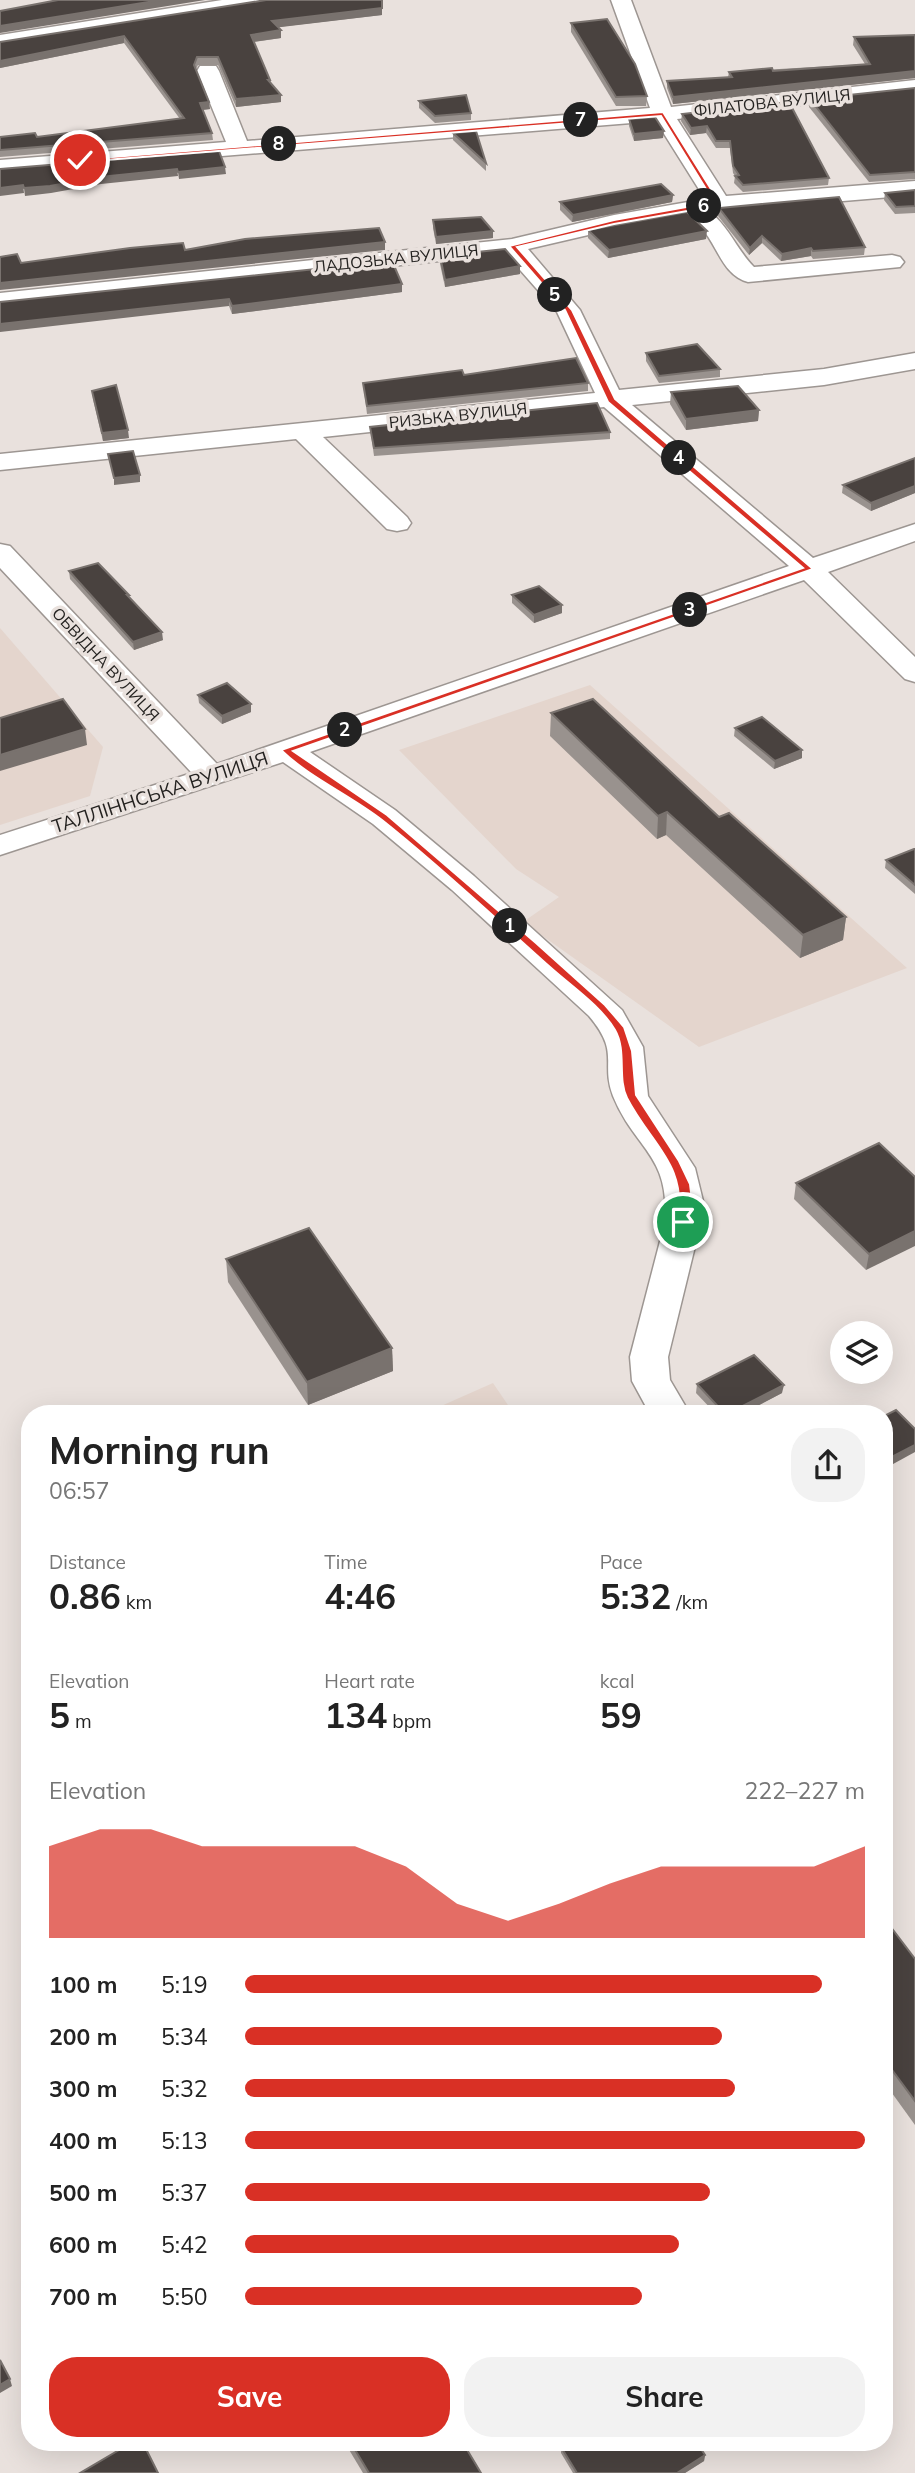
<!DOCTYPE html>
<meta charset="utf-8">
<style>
:root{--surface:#fff;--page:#f2f2f2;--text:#222;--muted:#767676;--accent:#d93025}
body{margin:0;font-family:Mulish,sans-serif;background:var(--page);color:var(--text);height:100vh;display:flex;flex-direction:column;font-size:26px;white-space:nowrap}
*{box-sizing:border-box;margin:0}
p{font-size:23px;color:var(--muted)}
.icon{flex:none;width:38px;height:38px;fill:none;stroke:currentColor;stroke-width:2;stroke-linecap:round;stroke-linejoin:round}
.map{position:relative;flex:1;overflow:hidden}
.details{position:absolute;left:21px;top:1405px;width:872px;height:1046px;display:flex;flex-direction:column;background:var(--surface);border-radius:28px;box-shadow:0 7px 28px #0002}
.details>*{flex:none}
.fabs{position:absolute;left:830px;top:1321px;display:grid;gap:14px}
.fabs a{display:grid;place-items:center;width:63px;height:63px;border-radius:50%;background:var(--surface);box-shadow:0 7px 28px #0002;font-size:35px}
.pin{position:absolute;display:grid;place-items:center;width:60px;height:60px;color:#fff;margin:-30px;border:4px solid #fff;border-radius:50%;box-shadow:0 2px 7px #0007}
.km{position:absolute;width:35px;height:35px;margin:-18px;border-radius:50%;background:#222;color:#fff;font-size:19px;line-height:35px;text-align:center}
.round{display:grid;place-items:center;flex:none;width:74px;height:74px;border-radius:28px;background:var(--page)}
.overview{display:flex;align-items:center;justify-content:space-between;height:119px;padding:0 28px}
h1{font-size:38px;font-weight:700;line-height:52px}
.metrics{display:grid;grid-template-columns:repeat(3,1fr);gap:10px;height:119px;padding:7px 28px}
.metrics div{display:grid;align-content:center}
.metrics b{font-size:35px;font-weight:700}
.metrics small{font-size:19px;font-weight:400}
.metrics p{font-size:19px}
.chart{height:196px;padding:14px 28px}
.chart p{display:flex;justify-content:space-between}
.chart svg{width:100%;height:126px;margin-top:7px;fill:var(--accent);opacity:.7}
.primary-button{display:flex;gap:14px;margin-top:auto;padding:14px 28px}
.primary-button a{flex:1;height:80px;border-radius:28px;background:var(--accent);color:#fff;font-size:28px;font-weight:700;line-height:80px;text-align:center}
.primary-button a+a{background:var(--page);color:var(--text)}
ul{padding:0 28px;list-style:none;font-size:23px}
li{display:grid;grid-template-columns:112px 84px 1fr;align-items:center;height:52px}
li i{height:18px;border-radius:9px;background:var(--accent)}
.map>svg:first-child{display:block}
.built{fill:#e4d5cd}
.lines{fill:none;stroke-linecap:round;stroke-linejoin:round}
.minor-casing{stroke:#9d9692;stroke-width:3}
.minor{fill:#fff;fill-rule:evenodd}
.wall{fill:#99928e}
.shaded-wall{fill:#79726e}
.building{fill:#49423f;stroke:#79726e;stroke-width:2}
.route{fill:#d93025;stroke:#fff;stroke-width:2}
.labels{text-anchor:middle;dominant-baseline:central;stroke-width:7;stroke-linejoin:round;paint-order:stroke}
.far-street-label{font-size:16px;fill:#242220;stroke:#e9e1dd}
.street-label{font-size:19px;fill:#242220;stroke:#e9e1dd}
</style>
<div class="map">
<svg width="915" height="2473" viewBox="0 0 915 2473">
<rect width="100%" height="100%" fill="#e9e1dd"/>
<g class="built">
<polygon points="0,628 103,747 90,796 0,825"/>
<polygon points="590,685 907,968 699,1047 523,922 559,897 516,869 399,750"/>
<polygon points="493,1383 514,1414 423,1414"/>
</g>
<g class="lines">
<g class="minor-casing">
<g id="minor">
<polygon points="222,0 271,0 268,4 261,6 0,47 0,35"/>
<path d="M 611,0 L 631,0 L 671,107 L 915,80 L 915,92 L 677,119 L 726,196 L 915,181 L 915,195 L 710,212 C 729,227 737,250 754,267 L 892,255 L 900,257 L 904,262 L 900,267 L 748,282 C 724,276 718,248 704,231 C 700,225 693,221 687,216 L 614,229 L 528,249 L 580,310 L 619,390 L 824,369 L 915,353 L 915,369 L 824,385 L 632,405 L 813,558 L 915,524 L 915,541 L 828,572 L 915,657 L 915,682 L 905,679 L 804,580 L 310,752 L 395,810 L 474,876 L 622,1010 L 643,1047 L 648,1096 L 695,1168 L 703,1201 L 701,1222 L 668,1357 L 670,1380 L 690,1414 L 650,1414 L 632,1381 L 630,1357 L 665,1222 C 670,1154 635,1150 613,1096 C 600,1061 621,1054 589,1016 L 452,890 L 373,824 L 283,762 L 0,855 L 0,835 L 192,773 L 0,568 L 0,544 L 10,546 L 217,764 L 789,566 L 604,407 L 323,437 L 407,517 L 411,523 L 407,529 L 397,531 L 387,529 L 296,439 L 0,470 L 0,454 L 595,393 L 557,312 L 506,254 L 0,307 L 0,293 L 512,239 L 614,215 L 705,199 L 656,121 L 0,174 L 0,160 L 226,142 L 197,71 L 200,66 L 216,66 L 219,71 L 247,141 L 650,108 Z"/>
</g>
</g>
<use href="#minor" class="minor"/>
</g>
<g class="wall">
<polygon points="382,0 382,15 278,27 281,38 254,42 270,80 271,83 281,102 236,107 218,65 198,65 196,69 210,109 203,110 212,133 213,140 0,157 0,137 37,137 180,119 124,43 0,68 0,42"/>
<polygon points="571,23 647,96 646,106 616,106 571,32"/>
<polygon points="915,35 915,78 673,104 667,88 667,81 728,77 729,72 865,64 853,45 854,37"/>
<polygon points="915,88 915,179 869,182 809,107 810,99"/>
<polygon points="419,101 471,113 471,120 435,123 419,108"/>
<polygon points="682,114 829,178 828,185 743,192 734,183 735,176 733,173 730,148 716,148 706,133 690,135 681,121"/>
<polygon points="629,119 663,138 634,141 629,126"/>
<polygon points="453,133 486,163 486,171 453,140"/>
<polygon points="915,190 915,213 895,214 884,200 885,193"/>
<polygon points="673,195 672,202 572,222 560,210 560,202"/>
<polygon points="719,208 865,247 864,255 813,259 811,256 781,261 762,243 749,255 718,216"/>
<polygon points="433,220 493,231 493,238 436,244 433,228"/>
<polygon points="588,230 706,239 608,258 588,238"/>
<polygon points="440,256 520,266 520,274 445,287 440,264"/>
<polygon points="402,284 402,292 232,314 229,306 0,302"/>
<polygon points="646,353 720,369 720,377 659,383 646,361"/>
<polygon points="464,375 588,383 588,391 367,414 363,383"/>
<polygon points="92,391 129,438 103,441 93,399"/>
<polygon points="671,392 759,410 758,421 686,430 670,404"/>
<polygon points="370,427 610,432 610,439 374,456"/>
<polygon points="843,485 915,493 871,511 842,493"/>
<polygon points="69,571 163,640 134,650 70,579"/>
<polygon points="512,595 562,613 534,623 512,603"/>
<polygon points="198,695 251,712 222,724 199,703"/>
<polygon points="551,713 719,817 846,917 843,940 800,958 666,835 657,839 550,736"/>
<polygon points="735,728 802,750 802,758 774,769 734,736"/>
<polygon points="915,849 915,894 885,868 886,860"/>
<polygon points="915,1177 866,1270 794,1199 796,1183"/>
<polygon points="226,1259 392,1348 393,1371 308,1405 228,1282"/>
<polygon points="697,1384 782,1393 742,1414 716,1414 696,1393"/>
<polygon points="884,1918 915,1959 915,2125 884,2082"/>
<polygon points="348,2443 463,2443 481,2473 363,2473 348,2448"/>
<polygon points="561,2447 705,2455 704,2461 685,2473 573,2473 561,2453"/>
</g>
<g class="shaded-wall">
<polygon points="161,0 205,0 0,33 0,26"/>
<polygon points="382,8 382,15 273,28 272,21"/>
<polygon points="281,30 281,38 252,42 251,35"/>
<polygon points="124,36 124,43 0,68 0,61"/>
<polygon points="915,71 915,78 673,104 673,97"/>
<polygon points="281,95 281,102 236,107 236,99"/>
<polygon points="209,102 210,109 201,110 200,103"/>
<polygon points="707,126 706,133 690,135 691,128"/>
<polygon points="664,131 663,138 634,141 634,134"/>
<polygon points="225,167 226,174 179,179 178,172"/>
<polygon points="177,169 178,176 101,184 51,193 25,196 24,188 100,177"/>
<polygon points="23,185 24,193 0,196 0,188"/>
<polygon points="673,195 672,202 572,222 573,215"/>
<polygon points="493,231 493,238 436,244 436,237"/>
<polygon points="707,231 706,239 608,258 609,250"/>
<polygon points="762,236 762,243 749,255 750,248"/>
<polygon points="385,242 385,250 0,290 0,283"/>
<polygon points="811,248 811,256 781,261 782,254"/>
<polygon points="520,266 520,274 445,287 445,280"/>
<polygon points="402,284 402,292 232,314 232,306"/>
<polygon points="229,299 229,306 0,332 0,324"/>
<polygon points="759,410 758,421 686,430 686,419"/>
<polygon points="128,430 129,438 103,441 102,433"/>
<polygon points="140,475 140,482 114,485 114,478"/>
<polygon points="915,486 915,493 871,511 871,503"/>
<polygon points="562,605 562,613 534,623 534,615"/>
<polygon points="162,632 163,640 134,650 133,642"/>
<polygon points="251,704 251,712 222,724 222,716"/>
<polygon points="85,729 87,745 0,771 0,755"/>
<polygon points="802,750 802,758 774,769 775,761"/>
<polygon points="667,812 666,835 657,839 658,816"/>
<polygon points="846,917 843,940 800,958 803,935"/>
<polygon points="915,1231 915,1246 866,1270 869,1254"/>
<polygon points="392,1348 393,1371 308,1405 307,1382"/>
<polygon points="784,1385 782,1393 742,1414 727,1414"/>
<polygon points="915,1445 915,1452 884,1469 884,1461"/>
<polygon points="10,2379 12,2386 0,2393 0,2385"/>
<polygon points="705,2455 704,2461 685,2473 677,2473"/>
</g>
<g class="building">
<polygon points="58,0 161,0 0,26 0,11"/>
<polygon points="266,0 382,0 382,8 272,21 281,30 251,35 270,80 268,80 281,95 236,99 218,57 197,57 194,65 209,102 200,103 212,133 0,150 0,137 35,133 37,137 184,118 124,36 0,61 0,42"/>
<polygon points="607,19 635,64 647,96 616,97 571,23"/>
<polygon points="915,35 915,71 673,97 667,81 732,77 729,72 772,68 773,71 870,64 854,37"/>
<polygon points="915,88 915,172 870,175 810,99"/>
<polygon points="466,95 471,113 435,116 419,101"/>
<polygon points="789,102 829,178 743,185 735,176 739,175 733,166 730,141 716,141 707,126 691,128 682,114"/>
<polygon points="655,117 664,131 634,134 629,119"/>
<polygon points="476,131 486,163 453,133"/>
<polygon points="219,151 225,167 178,172 177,169 100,177 50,186 24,188 23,185 0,188 0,169"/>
<polygon points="661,184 673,195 573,215 560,202"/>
<polygon points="915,190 915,206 896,207 885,193"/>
<polygon points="839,197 865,247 813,251 811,248 782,254 762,236 750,248 719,208"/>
<polygon points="687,212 707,231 609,250 588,230"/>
<polygon points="481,217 493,231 436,237 433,220"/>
<polygon points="379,228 385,242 0,283 0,257 17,254 21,263 130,248 183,243 185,250 245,239"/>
<polygon points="505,249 520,266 445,280 440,256"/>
<polygon points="392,261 402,284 232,306 229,299 0,324 0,302"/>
<polygon points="697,344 720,369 659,376 646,353"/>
<polygon points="576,358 588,383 367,406 363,383 462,370 464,375"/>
<polygon points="116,385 128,430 102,433 92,391"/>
<polygon points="738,386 759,410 686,419 671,392"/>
<polygon points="597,403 610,432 374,448 370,427"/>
<polygon points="133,451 140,475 114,478 108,454"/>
<polygon points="915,458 915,486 871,503 843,485"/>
<polygon points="98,563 129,595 127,595 162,632 133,642 69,571"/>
<polygon points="539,586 562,605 534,615 512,595"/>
<polygon points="227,683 251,704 222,716 198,695"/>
<polygon points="63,699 85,729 0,755 0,718"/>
<polygon points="593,699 719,817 729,813 846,917 803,935 667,812 658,816 551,713"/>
<polygon points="762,717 802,750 775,761 735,728"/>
<polygon points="914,849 915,849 915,885 886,860"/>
<polygon points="879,1143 915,1177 915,1231 869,1254 796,1183"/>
<polygon points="309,1228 392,1348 307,1382 226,1259"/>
<polygon points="754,1355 784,1385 727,1414 725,1414 697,1384"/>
<polygon points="896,1410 915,1429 915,1445 884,1461 884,1416"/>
<polygon points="884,1918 915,1959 915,2101 884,2059"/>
<polygon points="0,2360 10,2379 0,2385"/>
<polygon points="131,2443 143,2443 158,2473 80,2473"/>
<polygon points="351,2443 463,2443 481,2473 369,2473"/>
<polygon points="567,2443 697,2443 705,2455 677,2473 577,2473 561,2447"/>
</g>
<path class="route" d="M 663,112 L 721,205 L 614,224 L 517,247 L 572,310 L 615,399 L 813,569 L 293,751 L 387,815 L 536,943 L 605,1005 L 624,1027 L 632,1051 L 636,1095 L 679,1161 L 690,1184 L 692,1201 L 689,1222 L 683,1226 L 678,1222 C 687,1163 651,1145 627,1098 C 617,1078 627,1051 615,1030 C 601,1006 571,986 550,967 C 495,918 440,866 382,820 C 350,795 310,778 281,750 L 803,568 L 608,402 L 565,310 L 509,246 L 614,220 L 714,202 L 661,116 L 80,162 L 76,160 Z"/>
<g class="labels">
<g class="far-street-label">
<text transform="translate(772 102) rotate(-6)">ФІЛАТОВА ВУЛИЦЯ</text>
<text transform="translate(396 258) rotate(-6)">ЛАДОЗЬКА ВУЛИЦЯ</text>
<text transform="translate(458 415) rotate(-6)">РИЗЬКА ВУЛИЦЯ</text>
<text transform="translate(106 664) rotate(47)">ОБВІДНА ВУЛИЦЯ</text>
</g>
<g class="street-label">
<text transform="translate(160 792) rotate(-18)">ТАЛЛІННСЬКА ВУЛИЦЯ</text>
</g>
</g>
</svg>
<div class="fabs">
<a><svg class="icon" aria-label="layers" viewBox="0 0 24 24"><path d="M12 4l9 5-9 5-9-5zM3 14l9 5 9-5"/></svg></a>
</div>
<div class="pin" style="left:683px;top:1222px;background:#1e9e55"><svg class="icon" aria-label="arrive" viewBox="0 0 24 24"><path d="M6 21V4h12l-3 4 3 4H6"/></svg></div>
<div class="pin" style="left:80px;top:160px;background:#d93025"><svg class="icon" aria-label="check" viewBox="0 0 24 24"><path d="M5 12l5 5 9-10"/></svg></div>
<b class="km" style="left:510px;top:926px">1</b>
<b class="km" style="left:345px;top:730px">2</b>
<b class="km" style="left:690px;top:610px">3</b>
<b class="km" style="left:679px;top:458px">4</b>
<b class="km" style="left:555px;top:295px">5</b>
<b class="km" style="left:704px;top:206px">6</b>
<b class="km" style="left:581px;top:120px">7</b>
<b class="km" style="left:279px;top:144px">8</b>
<section class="details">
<div class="overview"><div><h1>Morning run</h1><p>06:57</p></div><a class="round"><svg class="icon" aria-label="share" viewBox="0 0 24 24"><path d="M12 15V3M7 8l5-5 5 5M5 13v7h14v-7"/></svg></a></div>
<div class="metrics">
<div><p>Distance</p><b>0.86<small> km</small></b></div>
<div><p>Time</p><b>4:46</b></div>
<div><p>Pace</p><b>5:32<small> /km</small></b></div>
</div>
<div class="metrics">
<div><p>Elevation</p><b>5<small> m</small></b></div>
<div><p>Heart rate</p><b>134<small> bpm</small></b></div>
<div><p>kcal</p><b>59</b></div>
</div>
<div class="chart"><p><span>Elevation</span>222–227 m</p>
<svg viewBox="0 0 160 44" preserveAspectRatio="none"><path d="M0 44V12L10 6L20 6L30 12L40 12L50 12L60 12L70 19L80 32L90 38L100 32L110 25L120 19L130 19L140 19L150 19L160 12V44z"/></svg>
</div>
<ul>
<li><b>100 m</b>5:19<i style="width:93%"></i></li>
<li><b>200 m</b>5:34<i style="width:77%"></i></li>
<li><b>300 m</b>5:32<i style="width:79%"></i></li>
<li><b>400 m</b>5:13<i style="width:100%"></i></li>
<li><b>500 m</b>5:37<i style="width:75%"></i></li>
<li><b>600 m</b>5:42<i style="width:70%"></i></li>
<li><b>700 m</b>5:50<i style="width:64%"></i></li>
</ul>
<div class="primary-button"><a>Save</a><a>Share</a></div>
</section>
</div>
